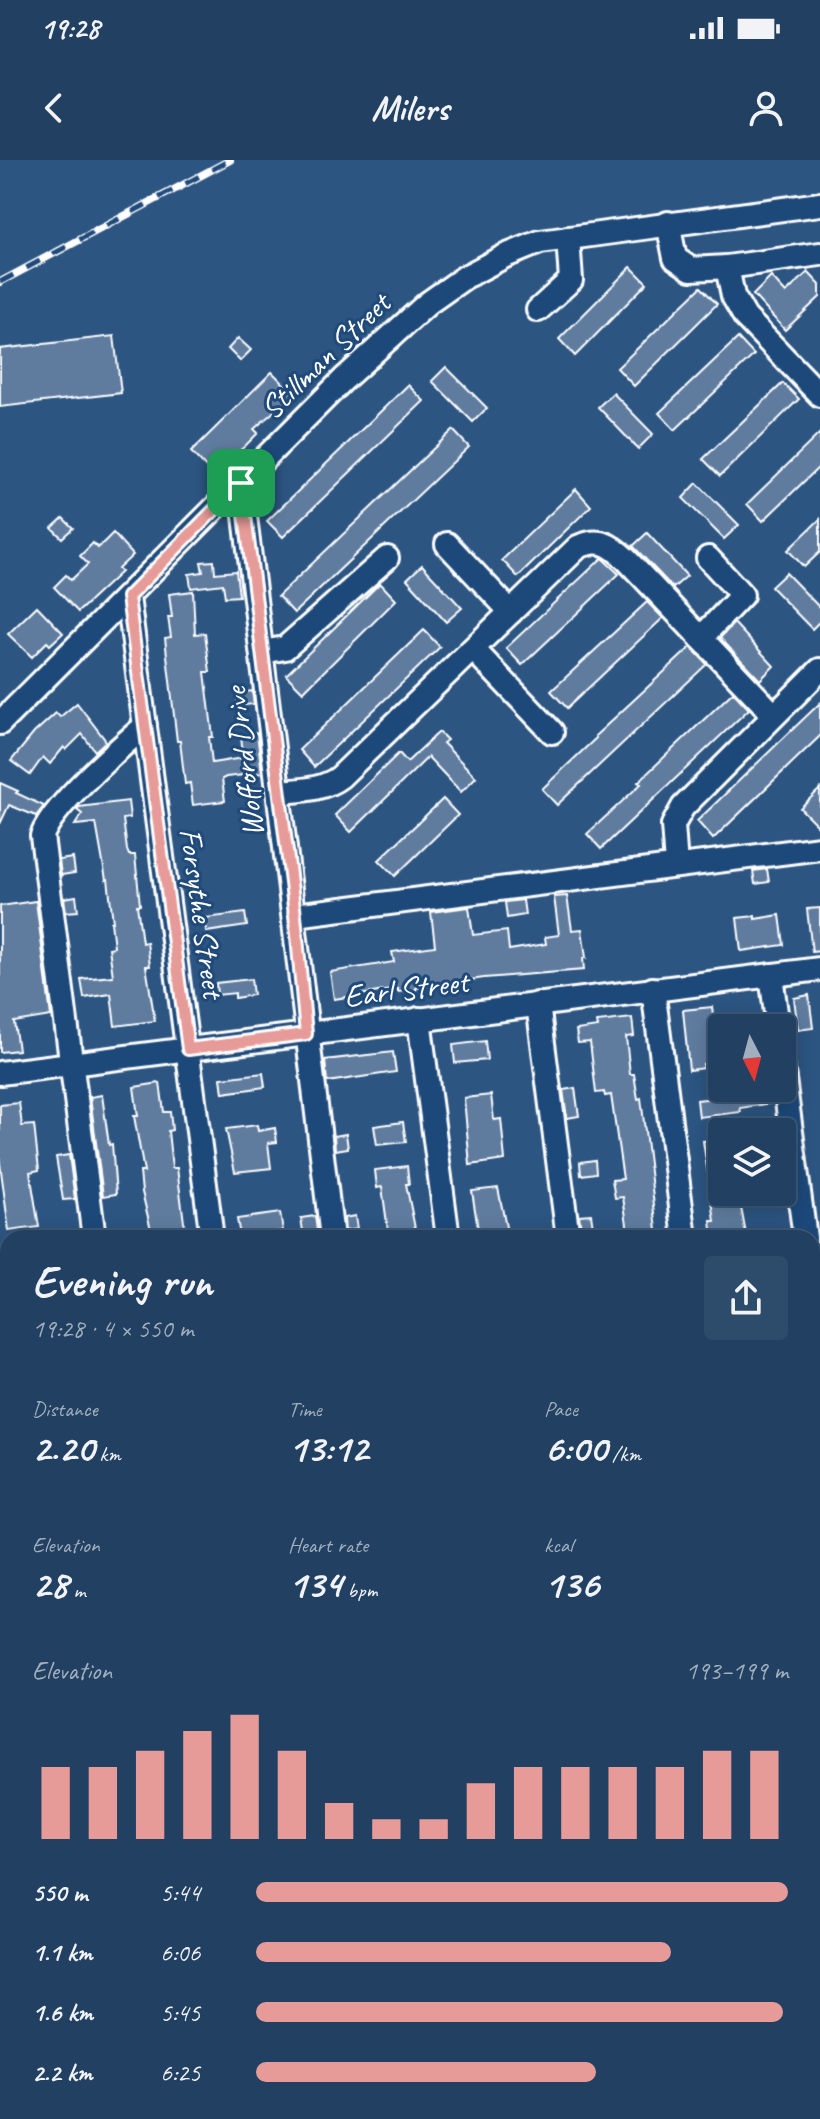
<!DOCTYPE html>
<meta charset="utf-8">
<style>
:root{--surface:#214062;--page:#2d4b6b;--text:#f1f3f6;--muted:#a2afbe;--line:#3e5977;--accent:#e69b98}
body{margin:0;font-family:Caveat,sans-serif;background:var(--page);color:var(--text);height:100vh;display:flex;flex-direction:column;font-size:30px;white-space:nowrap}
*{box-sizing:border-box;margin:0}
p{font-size:26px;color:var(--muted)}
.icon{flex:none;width:44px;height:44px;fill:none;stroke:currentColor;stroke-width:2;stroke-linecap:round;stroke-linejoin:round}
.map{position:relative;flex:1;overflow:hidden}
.panel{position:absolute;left:0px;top:1070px;width:820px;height:890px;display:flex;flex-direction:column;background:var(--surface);border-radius:24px 24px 0 0;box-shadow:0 4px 20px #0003,0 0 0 2px var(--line)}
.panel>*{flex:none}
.needle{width:52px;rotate:174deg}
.tools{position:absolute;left:708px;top:854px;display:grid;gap:16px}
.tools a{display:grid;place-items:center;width:88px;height:88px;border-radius:8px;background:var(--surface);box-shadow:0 4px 20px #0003,0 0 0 2px var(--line);font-size:40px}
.pin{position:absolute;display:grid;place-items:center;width:68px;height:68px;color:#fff;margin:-34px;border-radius:16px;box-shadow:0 4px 12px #0006}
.round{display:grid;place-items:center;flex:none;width:84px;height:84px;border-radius:8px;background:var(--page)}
.summary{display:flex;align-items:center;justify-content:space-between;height:136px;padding:0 32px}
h1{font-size:44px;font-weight:600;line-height:60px}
.figures{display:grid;grid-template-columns:repeat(3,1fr);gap:12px;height:136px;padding:8px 32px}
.figures div{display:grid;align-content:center}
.figures b{font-size:40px;font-weight:600}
.figures small{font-size:22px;font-weight:400}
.figures p{font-size:22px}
.chart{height:224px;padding:16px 32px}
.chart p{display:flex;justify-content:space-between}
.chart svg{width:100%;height:144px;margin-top:8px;stroke:var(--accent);stroke-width:6}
ul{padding:0 32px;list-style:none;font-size:26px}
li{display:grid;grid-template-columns:128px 96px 1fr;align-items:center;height:60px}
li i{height:20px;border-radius:10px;background:var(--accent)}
.status{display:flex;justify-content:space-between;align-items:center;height:56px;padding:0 40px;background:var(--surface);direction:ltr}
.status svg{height:22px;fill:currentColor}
header{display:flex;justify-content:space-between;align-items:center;height:104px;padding:0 32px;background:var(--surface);font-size:36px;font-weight:600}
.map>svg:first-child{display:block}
.building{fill:#5e7c9f;stroke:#fff;stroke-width:2}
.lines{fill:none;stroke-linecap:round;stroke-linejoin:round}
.minor-casing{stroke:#fff;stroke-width:28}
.major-casing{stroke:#fff;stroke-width:34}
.minor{stroke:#1f4a7a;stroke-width:22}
.major{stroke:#1f4a7a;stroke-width:28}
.rail-casing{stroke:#fff;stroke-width:8}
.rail{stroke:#1f4a7a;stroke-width:5;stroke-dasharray:15;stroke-linecap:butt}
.route-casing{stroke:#fff;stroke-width:16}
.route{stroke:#e69b98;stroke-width:10}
.labels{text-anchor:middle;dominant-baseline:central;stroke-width:6;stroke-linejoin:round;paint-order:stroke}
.street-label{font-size:32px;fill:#fff;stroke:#1f4a7a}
</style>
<div class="status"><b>19:28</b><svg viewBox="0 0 49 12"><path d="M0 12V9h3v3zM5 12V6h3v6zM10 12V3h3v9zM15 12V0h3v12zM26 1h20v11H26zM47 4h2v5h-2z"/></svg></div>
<header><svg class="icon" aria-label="back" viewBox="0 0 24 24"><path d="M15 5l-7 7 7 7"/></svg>Milers<svg class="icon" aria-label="person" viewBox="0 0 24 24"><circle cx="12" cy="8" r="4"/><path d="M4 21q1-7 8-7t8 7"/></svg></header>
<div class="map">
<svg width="820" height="1959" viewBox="0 0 820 1959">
<rect width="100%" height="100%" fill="#2c5582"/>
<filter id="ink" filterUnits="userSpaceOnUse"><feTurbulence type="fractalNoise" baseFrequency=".0125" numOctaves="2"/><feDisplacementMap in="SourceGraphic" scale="16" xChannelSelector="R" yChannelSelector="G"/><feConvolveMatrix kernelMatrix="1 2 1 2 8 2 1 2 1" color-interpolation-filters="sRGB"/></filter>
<g filter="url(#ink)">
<g class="building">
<polygon points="631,107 647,123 575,196 559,179"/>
<polygon points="808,112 820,125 820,137 785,170 753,135 771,117 786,133"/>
<polygon points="701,127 717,144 634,226 617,208"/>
<polygon points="114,176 121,233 0,247 0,189"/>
<polygon points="238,178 251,190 240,201 228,189"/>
<polygon points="738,178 754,195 675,270 659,253"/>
<polygon points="446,207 487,248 473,262 432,221"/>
<polygon points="272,212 294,234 254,269 258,273 245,286 212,314 191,292"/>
<polygon points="783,223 799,239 720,316 703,299"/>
<polygon points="408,225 424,241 283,377 267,361"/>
<polygon points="613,233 653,274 638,289 598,247"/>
<polygon points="453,270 469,287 294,453 278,436"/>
<polygon points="820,273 820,306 763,361 747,344"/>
<polygon points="697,323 739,365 724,379 683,338"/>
<polygon points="576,329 591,346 518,417 502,400"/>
<polygon points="63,358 73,368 62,378 52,368"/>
<polygon points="820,359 820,392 804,407 788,390"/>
<polygon points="113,373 133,395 118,409 121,412 78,452 54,427 66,415 71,420 88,404 80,396 93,383 98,388"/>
<polygon points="647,373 687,416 673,428 633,386"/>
<polygon points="602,398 619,414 522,505 506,488"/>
<polygon points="214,401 215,413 236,411 239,436 225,437 223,424 191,428 189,414 203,412 201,402"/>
<polygon points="422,405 462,448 446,462 407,419"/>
<polygon points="786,413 820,448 820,461 812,469 771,427"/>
<polygon points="380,423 396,440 303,532 286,515"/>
<polygon points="193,431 195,474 205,473 210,512 205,512 213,577 209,577 212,603 243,598 241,575 257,573 262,613 226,617 222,619 225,641 193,645 190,623 185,624 180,581 177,581 165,478 171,477 168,457 172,457 169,434"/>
<polygon points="647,442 663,458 567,548 551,531"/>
<polygon points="37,446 63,473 50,485 47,482 32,497 8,474"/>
<polygon points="734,463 774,506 760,520 720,478"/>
<polygon points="424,470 440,487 314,607 299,590"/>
<polygon points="691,487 707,504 557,645 542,629 596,578 595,576"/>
<polygon points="252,531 254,544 238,546 237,533"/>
<polygon points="733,532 749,549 601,689 587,674 641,624 638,622"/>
<polygon points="77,543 106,581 95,591 82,574 66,590 64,587 50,604 43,597 30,615 11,601 34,573 56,553 60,557"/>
<polygon points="820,543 820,576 713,679 697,661"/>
<polygon points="439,572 447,580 443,583 476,617 461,632 428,597 351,672 335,655 399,593 407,602"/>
<polygon points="0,623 18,631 16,633 44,646 36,656 9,645 0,664"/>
<polygon points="820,629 820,668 800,648"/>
<polygon points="443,639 458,655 395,716 379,700"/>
<polygon points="128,641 130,658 123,659 127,690 129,695 135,695 140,745 137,745 142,783 147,782 150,806 146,806 155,861 115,866 111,834 84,838 81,819 113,816 109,788 114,787 111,762 113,762 108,719 106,720 96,663 75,665 82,654 77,650 79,647"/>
<polygon points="73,698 75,713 61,715 59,700"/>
<polygon points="767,709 769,722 755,724 753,711"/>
<polygon points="76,736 78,751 66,752 64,738"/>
<polygon points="567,736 572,770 582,769 586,798 583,798 584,810 484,818 416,828 416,830 398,832 398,829 334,839 330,812 394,802 392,792 435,786 431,752 469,747 473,775 507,771 509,790 546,784 545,777 559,775 554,737"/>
<polygon points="523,740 525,755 507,758 505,742"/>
<polygon points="36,741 51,856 14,862 18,890 0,892 0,746"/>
<polygon points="820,748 820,791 812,792 807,749"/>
<polygon points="245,753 247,766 206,772 205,758"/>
<polygon points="780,755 784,785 741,791 737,758 755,756 755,759"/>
<polygon points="251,819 253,835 235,838 235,833 217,835 216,823"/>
<polygon points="809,835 813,868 798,870 794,838"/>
<polygon points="712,847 716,877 711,878 714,903 703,904 704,908 689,910 683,850"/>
<polygon points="632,858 634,876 626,877 630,914 634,914 638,939 641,938 658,1078 629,1078 623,1037 615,1038 612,1020 623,1019 611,935 605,936 604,932 596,933 590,882 578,883 576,870 598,867 597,862"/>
<polygon points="485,881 487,900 455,903 453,885"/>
<polygon points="393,892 396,912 327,922 325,900"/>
<polygon points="263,913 265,927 223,933 221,918"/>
<polygon points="160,923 164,952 170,952 172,970 168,971 172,1008 177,1008 186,1078 153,1078 142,1032 140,1012 144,1012 134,956 138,956 134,927"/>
<polygon points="575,928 579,956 567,958 563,930"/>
<polygon points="771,928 773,943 740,948 741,952 699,957 697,940 761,933 760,929"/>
<polygon points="102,935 109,985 112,984 116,1034 103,1036 90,937"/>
<polygon points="491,935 494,960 501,959 505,1000 470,1005 464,938"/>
<polygon points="19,943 22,966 34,965 39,1010 30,1012 39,1067 9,1071 0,1003 0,945"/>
<polygon points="403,962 406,982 377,985 374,966"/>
<polygon points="257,965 258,971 275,968 277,982 268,983 271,1008 235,1012 226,969"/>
<polygon points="346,974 348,988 335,990 334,976"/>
<polygon points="722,979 722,1032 738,1032 746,1074 713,1078 711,1061 715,1061 703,981"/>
<polygon points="69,995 75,1039 63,1040 56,997"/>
<polygon points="595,1000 596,1013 581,1015 580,1002"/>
<polygon points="407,1006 409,1024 406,1024 417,1078 389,1078 382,1027 377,1028 375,1010"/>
<polygon points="498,1028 507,1072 479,1076 472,1031"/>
<polygon points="280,1053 283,1071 240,1076 237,1059"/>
<polygon points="591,1054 593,1067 581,1068 579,1055"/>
<polygon points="315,1056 318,1078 304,1078 301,1058"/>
<polygon points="355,1056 357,1069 345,1071 344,1058"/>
</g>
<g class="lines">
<g class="minor-casing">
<g id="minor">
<polyline points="668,63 675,98 691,109 727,107 733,136 745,157 820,235"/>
<polyline points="727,107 820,94"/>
<polyline points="538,150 571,120 568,78"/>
<polyline points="241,323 332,1078"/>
<polyline points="447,384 511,452"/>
<polyline points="128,437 212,1078"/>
<polyline points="701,478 742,435 708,398"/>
<polyline points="473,489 552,572"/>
<polyline points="262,492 285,488 387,398"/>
<polyline points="0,563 344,219 428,143 465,117 505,96 540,82 820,44"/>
<path d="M 280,632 C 301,630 323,630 340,617 L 578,387 C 599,377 610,384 626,399 L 773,554"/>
<polyline points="676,706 673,665 683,647 820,510"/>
<polyline points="295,755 820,688"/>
<polyline points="771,815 778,868"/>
<polyline points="653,829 685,1078"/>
<polyline points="538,844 568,1078"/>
<polyline points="419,859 448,1078"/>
<polyline points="782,903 805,1078"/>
<polyline points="0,913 820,809"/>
<path d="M 94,1078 L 42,676 C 53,645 118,589 145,566"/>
<polyline points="812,1136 820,1198"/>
<polyline points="0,1291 8,1354"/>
<polyline points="0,1484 8,1484"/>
<polyline points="0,1654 8,1679"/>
<polyline points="0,1809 8,1808"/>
<polyline points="812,1934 820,1933"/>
<polyline points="85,1952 85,1959"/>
<polyline points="232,1952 233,1959"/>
<polyline points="300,1952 301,1959"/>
<polyline points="406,1952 407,1959"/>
<polyline points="620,1959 673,1952"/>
</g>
</g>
<g class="major-casing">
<g id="major">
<polyline points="0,1582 8,1587"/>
<polyline points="609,1952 620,1959"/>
</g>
</g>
<use href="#minor" class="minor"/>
<use href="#major" class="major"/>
<g class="rail-casing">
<polyline id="rail" points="0,122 230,0"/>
</g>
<use href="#rail" class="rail"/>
</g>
</g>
<g class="lines" filter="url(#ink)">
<g class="route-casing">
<polygon id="route" points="241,323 295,755 306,874 188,889 128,437"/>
</g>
<use href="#route" class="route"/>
</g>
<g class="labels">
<g class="street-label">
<text transform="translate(325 196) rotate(-44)">Stillman Street</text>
<text transform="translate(244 602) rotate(-97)">Wofford Drive</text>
<text transform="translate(202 753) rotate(82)">Forsythe Street</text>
<text transform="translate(406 829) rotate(-7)">Earl Street</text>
</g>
</g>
</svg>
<div class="tools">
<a><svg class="needle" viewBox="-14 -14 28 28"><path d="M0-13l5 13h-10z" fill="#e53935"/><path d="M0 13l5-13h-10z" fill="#a2afbe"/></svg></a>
<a><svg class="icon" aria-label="layers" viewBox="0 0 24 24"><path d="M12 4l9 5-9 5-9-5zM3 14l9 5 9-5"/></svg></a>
</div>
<div class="pin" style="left:241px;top:323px;background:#1e9e55"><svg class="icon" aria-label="arrive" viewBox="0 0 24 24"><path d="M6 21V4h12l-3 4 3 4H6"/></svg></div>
<section class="panel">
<div class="summary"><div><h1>Evening run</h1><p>19:28 · 4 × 550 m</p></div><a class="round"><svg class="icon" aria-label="share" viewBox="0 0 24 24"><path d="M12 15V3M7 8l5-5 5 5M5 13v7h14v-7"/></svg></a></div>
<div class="figures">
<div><p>Distance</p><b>2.20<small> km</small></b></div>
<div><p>Time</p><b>13:12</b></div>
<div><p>Pace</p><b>6:00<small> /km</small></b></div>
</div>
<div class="figures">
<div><p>Elevation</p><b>28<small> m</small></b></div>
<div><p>Heart rate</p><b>134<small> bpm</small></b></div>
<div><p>kcal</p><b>136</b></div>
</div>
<div class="chart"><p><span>Elevation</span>193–199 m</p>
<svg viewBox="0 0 160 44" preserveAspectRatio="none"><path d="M5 44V22M15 44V22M25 44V17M35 44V11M45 44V6M55 44V17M65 44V33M75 44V38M85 44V38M95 44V27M105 44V22M115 44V22M125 44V22M135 44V22M145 44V17M155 44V17"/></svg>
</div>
<ul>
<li><b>550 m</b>5:44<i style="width:100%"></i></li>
<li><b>1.1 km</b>6:06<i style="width:78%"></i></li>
<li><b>1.6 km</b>5:45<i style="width:99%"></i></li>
<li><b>2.2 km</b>6:25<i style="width:64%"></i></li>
</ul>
</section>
</div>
